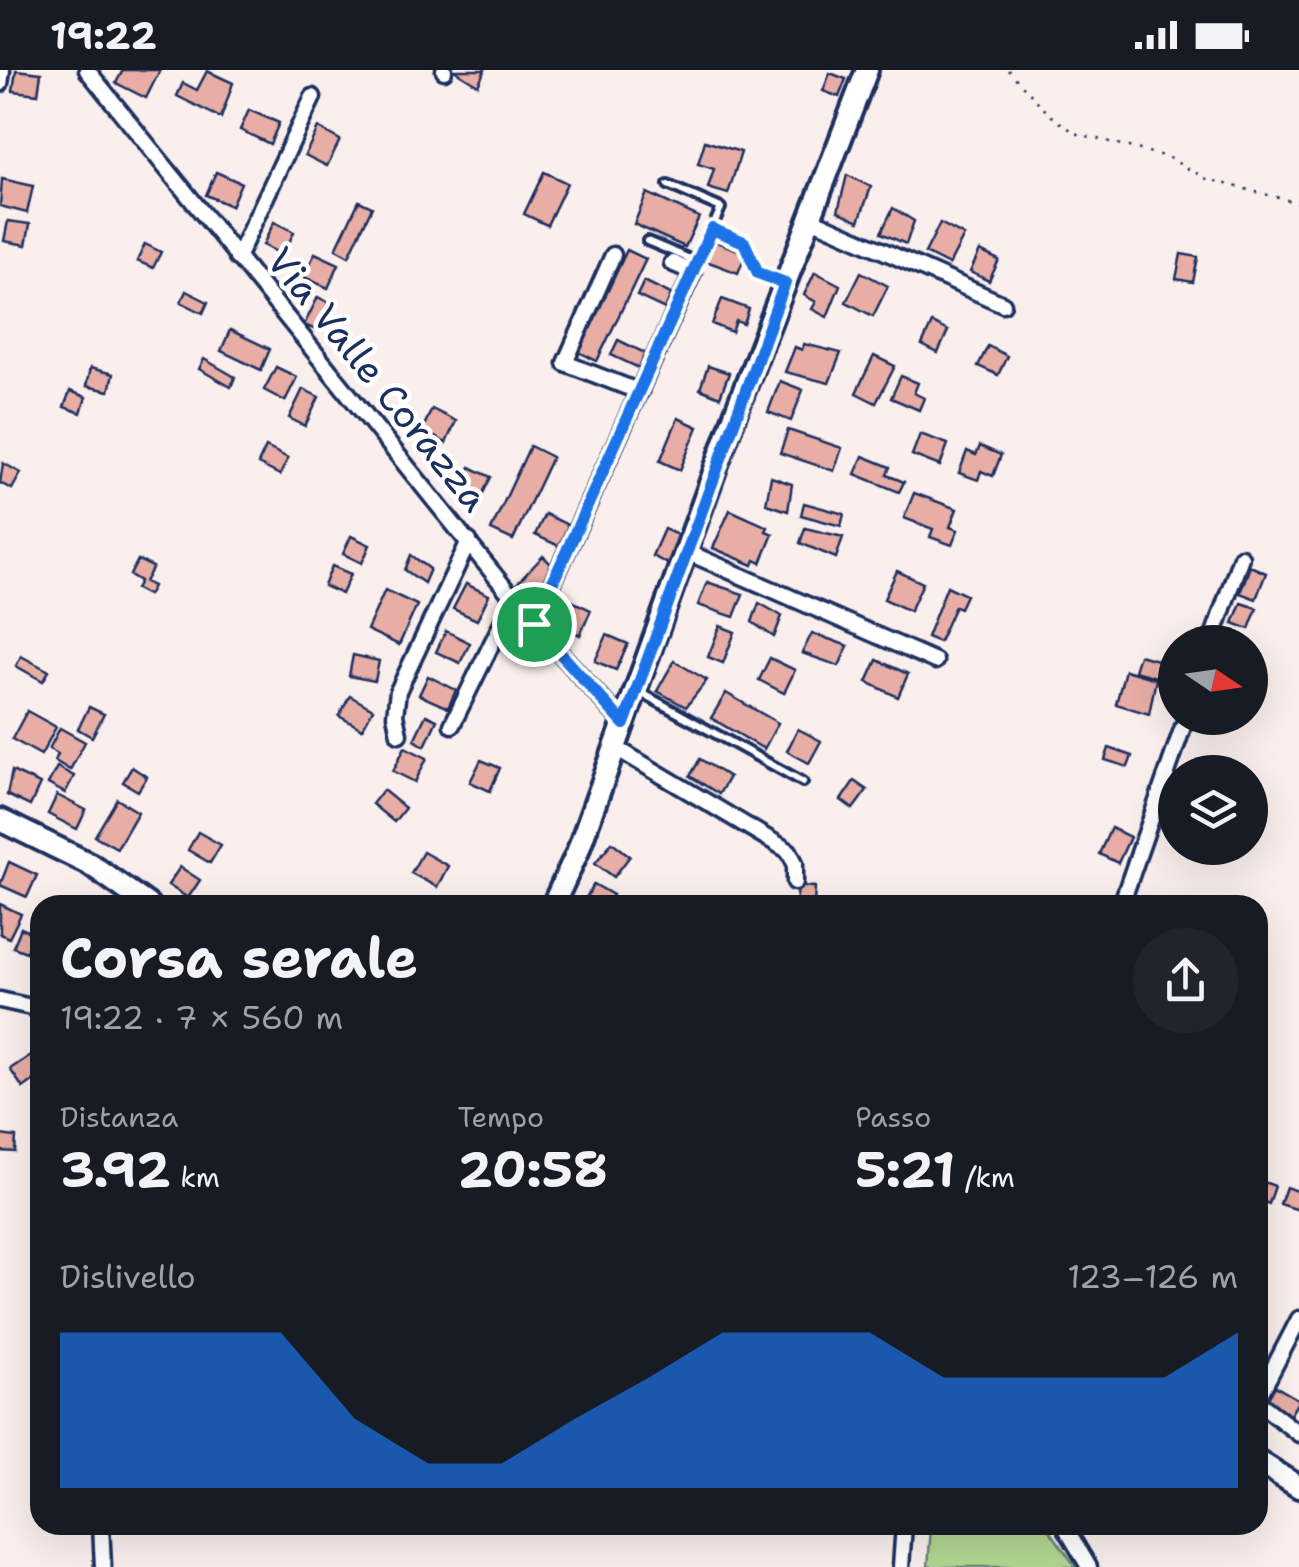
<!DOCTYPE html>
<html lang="it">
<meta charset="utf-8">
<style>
:root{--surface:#171b24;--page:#20242c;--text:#f1f3f6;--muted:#9ea1a6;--accent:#1a73e8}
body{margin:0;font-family:"Shantell Sans",sans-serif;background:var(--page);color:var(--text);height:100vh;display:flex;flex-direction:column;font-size:38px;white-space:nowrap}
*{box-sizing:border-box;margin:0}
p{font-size:32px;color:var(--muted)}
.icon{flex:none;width:55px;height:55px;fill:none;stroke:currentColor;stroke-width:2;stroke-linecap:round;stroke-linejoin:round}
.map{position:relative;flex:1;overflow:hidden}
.side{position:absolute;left:30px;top:825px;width:1238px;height:640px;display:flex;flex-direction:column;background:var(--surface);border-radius:30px;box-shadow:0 10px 40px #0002}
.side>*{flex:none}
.needle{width:65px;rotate:103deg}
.tools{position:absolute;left:1158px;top:555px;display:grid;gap:20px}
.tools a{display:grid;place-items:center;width:110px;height:110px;border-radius:50%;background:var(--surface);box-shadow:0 10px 40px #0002;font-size:50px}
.pin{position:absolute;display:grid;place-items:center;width:85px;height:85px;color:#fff;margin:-42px;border:5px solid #fff;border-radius:50%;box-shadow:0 2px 10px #0007}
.round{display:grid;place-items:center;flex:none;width:105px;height:105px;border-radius:52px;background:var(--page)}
.summary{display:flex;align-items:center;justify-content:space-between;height:170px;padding:0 30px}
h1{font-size:55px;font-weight:700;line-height:75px}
.stats{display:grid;grid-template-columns:repeat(3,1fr);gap:15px;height:170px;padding:10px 30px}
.stats div{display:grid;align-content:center}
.stats b{font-size:50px;font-weight:700}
.stats small{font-size:28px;font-weight:400}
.stats p{font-size:28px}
.chart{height:280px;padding:20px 30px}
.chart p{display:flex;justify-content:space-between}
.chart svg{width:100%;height:180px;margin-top:10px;fill:var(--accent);opacity:.7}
.status{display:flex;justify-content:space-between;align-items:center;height:70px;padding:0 50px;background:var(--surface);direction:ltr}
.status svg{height:28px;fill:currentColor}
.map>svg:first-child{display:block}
.green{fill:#b2d691;stroke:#668278;stroke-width:2.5}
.building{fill:#e8aea5;stroke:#1b2f5e;stroke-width:2.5}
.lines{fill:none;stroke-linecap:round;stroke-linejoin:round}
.lane-casing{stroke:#1b2f5e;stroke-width:14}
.street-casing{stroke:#1b2f5e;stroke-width:21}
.secondary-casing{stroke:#1b2f5e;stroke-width:28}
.path{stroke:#1b2f5e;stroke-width:2.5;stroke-dasharray:2.5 8;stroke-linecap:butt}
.lane{stroke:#fff;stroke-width:6}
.street{stroke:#fff;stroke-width:14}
.secondary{stroke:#fff;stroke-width:20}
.route-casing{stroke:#fff;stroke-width:20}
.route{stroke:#1a73e8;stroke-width:12}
.labels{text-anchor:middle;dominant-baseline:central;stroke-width:9;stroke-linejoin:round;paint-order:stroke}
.street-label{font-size:38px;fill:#1b2f5e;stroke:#fff}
</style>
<div class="status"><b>19:22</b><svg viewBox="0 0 49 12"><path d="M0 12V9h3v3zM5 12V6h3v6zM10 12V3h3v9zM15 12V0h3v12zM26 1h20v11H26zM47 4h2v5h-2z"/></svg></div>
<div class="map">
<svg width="1299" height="1497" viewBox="0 0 1299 1497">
<rect width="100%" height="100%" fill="#faefed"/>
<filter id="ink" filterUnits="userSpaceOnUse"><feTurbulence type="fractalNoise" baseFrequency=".01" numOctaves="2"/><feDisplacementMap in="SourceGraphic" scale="20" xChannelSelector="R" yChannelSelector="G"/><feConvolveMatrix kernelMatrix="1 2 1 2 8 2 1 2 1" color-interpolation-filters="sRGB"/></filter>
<g filter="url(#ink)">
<polygon class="green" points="915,1455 1046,1455 1076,1497 928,1497 931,1457"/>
<g class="building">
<polygon points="16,0 41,3 38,24 13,21"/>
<polygon points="123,0 160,0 146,28 116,13"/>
<polygon points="454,0 485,0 478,15"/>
<polygon points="207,1 233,13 221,48 177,26 183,13 197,20"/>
<polygon points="830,3 846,9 839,27 823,21"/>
<polygon points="249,40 279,53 270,74 240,60"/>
<polygon points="318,58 340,70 327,96 305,85"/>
<polygon points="705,71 741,82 728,124 708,118 714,99 698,94"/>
<polygon points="216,102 241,113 231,136 206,125"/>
<polygon points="544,102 567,113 547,155 524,144"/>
<polygon points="847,105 871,117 859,151 838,141"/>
<polygon points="2,109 33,116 27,143 0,136"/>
<polygon points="647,123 699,147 685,177 634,154"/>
<polygon points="359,131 372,137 349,186 336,179"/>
<polygon points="893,138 914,151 906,174 881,163"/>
<polygon points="8,151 30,154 26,175 4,171"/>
<polygon points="274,152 294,162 283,185 263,175"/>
<polygon points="940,153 964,166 949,195 925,183"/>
<polygon points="714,171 746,183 738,203 706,191"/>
<polygon points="145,174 161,182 153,198 137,191"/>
<polygon points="627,180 646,189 597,291 579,282"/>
<polygon points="980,181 999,190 989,211 970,202"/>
<polygon points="315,183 339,194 328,218 304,207"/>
<polygon points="1181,184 1198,187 1193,212 1176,209"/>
<polygon points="815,202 840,215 827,247 812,239 816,232 804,225"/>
<polygon points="861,202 888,216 873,246 846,232"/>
<polygon points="644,211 671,224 665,239 637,226"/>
<polygon points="186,221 208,232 203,243 181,232"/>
<polygon points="318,227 329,233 316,260 304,255"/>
<polygon points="722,229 749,239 744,254 736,251 732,262 712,254"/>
<polygon points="932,253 948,261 938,283 922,275"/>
<polygon points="230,260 270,279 261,300 221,281"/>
<polygon points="618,270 645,283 639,298 611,285"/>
<polygon points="804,274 841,283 829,313 785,302 795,277 802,280"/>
<polygon points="988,276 1007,286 998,305 978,296"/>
<polygon points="874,286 895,296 876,333 856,323"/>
<polygon points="204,289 235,307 231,317 199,299"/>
<polygon points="708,296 729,303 720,327 700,319"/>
<polygon points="276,297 297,307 285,331 264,320"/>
<polygon points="90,298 113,304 109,321 86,316"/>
<polygon points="901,306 918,313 914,323 924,328 919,340 891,328"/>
<polygon points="780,311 803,320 791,351 768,342"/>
<polygon points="303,319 319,327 305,356 289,348"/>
<polygon points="70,321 86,327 81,343 64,337"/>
<polygon points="432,339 456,351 446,373 422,360"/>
<polygon points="678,348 698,357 680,400 660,391"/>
<polygon points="788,360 842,378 834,401 780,383"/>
<polygon points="920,364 948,374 940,396 912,385"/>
<polygon points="530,376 552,387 513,470 491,460"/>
<polygon points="980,376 1001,385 993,406 981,401 978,410 959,403 967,381 976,385"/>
<polygon points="266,377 288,388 280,405 258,394"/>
<polygon points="863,386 890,397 887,405 904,412 899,422 855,404"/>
<polygon points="3,393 21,403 12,419 0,413"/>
<polygon points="470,397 491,407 478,433 457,423"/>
<polygon points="771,407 792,414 788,441 766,434"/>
<polygon points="914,423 957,439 950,457 958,460 952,475 930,467 933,459 904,448"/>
<polygon points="804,433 844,444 841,456 801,445"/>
<polygon points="730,440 768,457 766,461 773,464 761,493 755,490 753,495 713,478"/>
<polygon points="545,444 568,455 559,476 535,465"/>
<polygon points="805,458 843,467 836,488 800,473"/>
<polygon points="664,459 682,467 670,495 652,486"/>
<polygon points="351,466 370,475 362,493 343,484"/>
<polygon points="411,485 430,499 424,513 405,500"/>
<polygon points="543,486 556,499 529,529 515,516"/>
<polygon points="138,490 153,497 145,512 153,516 148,525 136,519 140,511 130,505"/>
<polygon points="332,496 351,504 342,524 324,516"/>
<polygon points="1250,496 1266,503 1256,529 1240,523"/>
<polygon points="897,501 923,513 910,541 884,529"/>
<polygon points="707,512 743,524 734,547 698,535"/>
<polygon points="466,514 489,525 477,550 453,539"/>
<polygon points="947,516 966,525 960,538 955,536 939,572 927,567"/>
<polygon points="385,520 417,535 399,575 367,560"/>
<polygon points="563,527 591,540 580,565 552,552"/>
<polygon points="759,533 782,546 774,567 752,552"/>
<polygon points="1241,533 1257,538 1249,559 1233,553"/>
<polygon points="720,556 735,562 723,593 708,587"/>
<polygon points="446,561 470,573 460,593 436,582"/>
<polygon points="812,563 848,576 839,596 802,583"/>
<polygon points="607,565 628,574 616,600 595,591"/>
<polygon points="353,585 379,591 375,611 349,606"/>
<polygon points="1139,585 1175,595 1175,612 1134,601"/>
<polygon points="21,586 49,601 43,611 16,596"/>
<polygon points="770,588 795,600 784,623 759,610"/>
<polygon points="877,590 908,604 898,627 867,612"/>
<polygon points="674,591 707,610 686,637 657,621"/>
<polygon points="1125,600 1156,609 1149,644 1116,634"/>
<polygon points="428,606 456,620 448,638 419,625"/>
<polygon points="726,623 778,653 764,679 711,648"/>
<polygon points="350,626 373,639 362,659 339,646"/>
<polygon points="89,637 104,644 92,667 78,659"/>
<polygon points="27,641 56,657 41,685 12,669"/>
<polygon points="426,645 437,650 425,676 414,670"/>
<polygon points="60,658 85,672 70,700 55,691 58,684 49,679"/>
<polygon points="798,659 821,671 809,693 787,681"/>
<polygon points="405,677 427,688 415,712 393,701"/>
<polygon points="1109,678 1132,686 1128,697 1105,690"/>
<polygon points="700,689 729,707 719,724 690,706"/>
<polygon points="481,690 500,698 490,721 470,712"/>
<polygon points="57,697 74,706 65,723 48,714"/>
<polygon points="132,697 147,707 138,721 123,712"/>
<polygon points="12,701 40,714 30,736 7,725"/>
<polygon points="854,711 867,720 853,739 841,730"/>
<polygon points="383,720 405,738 394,752 372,734"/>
<polygon points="57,725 86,740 77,759 48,744"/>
<polygon points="117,729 138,742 117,778 95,766"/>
<polygon points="1111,758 1130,767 1118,793 1099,784"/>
<polygon points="198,762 221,775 210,793 188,780"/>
<polygon points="612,772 630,786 614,807 595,793"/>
<polygon points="423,782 448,796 437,817 411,803"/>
<polygon points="9,792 37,805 27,827 0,815"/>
<polygon points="180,797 200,810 188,828 168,815"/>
<polygon points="594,814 613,825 607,835 584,831"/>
<polygon points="798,816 815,817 814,835 796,835"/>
<polygon points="0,834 21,844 9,868 0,864"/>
<polygon points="21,858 34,864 26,882 13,877"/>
<polygon points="40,979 40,1006 23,1018 10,999"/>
<polygon points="0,1065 16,1067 15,1082 0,1081"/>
<polygon points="1258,1110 1275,1116 1269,1134 1258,1130"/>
<polygon points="1286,1117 1299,1122 1299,1140 1280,1134"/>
<polygon points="1275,1316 1299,1330 1289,1347 1265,1333"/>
</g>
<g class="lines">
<g class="lane-casing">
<g id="lane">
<polyline points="668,115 721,138 693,201"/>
<polyline points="712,159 746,173 758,203 781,212"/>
<polyline points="647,171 697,192"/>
<polyline points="638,621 803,712"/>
</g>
</g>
<g class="street-casing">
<g id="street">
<polyline points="87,0 534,554 624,654"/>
<polyline points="444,1 444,0"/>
<polyline points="0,14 2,0"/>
<polyline points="809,148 1003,234"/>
<polyline points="613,185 565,293 640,322"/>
<polyline points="237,188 313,27"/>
<polyline points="687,482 935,591"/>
<polyline points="534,554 693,202 672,193"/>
<polyline points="1211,572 1241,487"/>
<polyline points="452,655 514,528"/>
<polyline points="399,664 395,645 398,621 469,471"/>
<polyline points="616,678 789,781 795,793 795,812"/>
<polyline points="1121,835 1186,648"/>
<polyline points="0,930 40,939"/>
<polyline points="1258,1328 1299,1249"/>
<polyline points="1258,1332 1299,1364"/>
<polyline points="101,1455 103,1497"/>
<polyline points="1064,1455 1089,1497"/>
<polyline points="901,1497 904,1455"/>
</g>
</g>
<g class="secondary-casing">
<g id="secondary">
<polyline points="0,750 90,794 148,835"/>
<polyline points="553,835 577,783 738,336 867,0"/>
<polyline points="1258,1391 1299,1417"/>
</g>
</g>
<polyline class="path" points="1008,0 1050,45 1075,63 1167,87 1207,109 1299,133"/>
<use href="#lane" class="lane"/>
<use href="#street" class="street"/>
<use href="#secondary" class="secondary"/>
</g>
</g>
<g class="lines" filter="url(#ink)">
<g class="route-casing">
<polygon id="route" points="712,159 744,172 758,203 785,213 624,654 534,554"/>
</g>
<use href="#route" class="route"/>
</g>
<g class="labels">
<g class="street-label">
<text transform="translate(378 309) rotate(51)">Via Valle Corazza</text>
</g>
</g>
</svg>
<div class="tools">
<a><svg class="needle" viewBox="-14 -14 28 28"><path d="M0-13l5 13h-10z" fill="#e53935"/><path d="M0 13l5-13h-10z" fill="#9ea1a6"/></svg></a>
<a><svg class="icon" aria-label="layers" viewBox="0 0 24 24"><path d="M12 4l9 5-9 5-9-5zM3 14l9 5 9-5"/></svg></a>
</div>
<div class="pin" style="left:534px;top:554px;background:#1e9e55"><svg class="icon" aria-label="arrive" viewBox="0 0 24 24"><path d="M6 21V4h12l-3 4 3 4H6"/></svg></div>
<section class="side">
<div class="summary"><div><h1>Corsa serale</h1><p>19:22 · 7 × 560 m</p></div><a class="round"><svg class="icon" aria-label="share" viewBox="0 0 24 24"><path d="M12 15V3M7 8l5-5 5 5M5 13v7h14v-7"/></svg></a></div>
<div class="stats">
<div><p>Distanza</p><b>3.92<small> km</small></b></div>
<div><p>Tempo</p><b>20:58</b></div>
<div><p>Passo</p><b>5:21<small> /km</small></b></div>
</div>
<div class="chart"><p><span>Dislivello</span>123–126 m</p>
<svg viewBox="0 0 160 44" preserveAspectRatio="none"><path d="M0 44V6L10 6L20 6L30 6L40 27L50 38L60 38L70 27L80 17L90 6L100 6L110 6L120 17L130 17L140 17L150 17L160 6V44z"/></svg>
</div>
</section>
</div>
